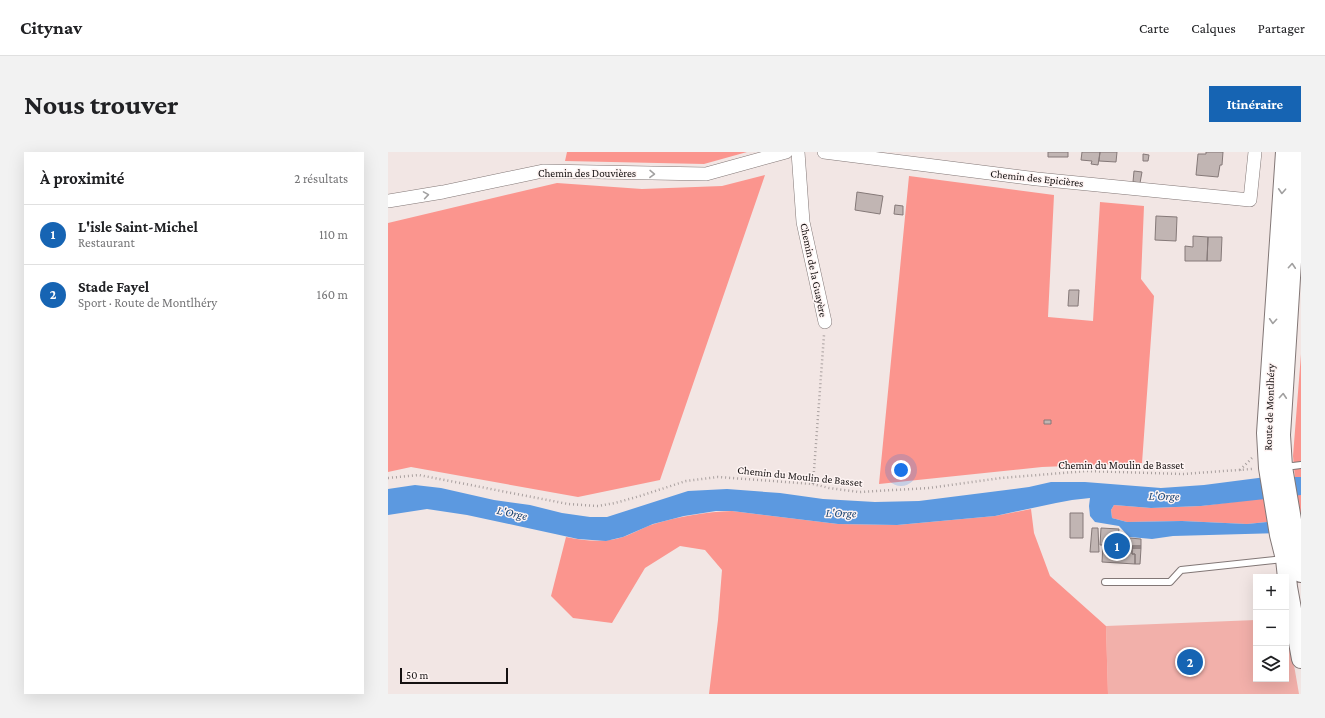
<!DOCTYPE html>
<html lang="fr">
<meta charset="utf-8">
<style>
body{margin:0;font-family:"Crimson Pro",serif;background:#f2f2f2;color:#202124}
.controls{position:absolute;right:12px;bottom:12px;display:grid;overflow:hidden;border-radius:0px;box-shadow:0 4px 16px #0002}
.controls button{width:36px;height:36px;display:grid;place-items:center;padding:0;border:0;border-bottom:1px solid #e0e0e0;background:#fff;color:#202124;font:20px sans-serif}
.scale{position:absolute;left:12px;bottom:10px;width:108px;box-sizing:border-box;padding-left:4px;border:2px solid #151111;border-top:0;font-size:11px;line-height:14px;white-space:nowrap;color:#151111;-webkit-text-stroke:3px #fef4f3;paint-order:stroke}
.you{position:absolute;left:513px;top:318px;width:14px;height:14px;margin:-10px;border:3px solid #fff;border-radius:50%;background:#1a73e8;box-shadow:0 0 0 6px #1a73e833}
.badge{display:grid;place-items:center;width:26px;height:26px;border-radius:50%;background:#1664b3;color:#fff;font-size:13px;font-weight:700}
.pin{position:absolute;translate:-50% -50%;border:2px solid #fff;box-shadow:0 1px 4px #0006}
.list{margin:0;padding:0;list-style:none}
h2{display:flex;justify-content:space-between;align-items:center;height:52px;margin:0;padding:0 16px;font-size:17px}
h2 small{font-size:13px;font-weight:400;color:#757577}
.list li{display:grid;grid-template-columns:26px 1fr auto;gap:12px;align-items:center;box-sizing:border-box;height:60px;padding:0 16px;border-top:1px solid #e0e0e0}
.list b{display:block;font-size:15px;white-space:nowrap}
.list p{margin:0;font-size:13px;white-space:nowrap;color:#757577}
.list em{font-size:13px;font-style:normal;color:#757577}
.icon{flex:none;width:22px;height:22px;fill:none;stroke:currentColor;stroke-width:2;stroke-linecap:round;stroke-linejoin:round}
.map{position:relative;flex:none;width:913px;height:542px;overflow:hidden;border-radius:0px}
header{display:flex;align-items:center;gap:24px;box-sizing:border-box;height:56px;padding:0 20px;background:#fff;border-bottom:1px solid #e0e0e0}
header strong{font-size:19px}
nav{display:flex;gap:22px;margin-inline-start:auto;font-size:14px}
.intro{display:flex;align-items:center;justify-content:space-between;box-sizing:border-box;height:96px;padding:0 24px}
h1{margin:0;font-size:28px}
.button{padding:10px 18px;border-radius:0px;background:#1664b3;color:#fff;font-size:14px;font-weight:700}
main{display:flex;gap:24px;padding:0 24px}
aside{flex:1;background:#fff;border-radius:0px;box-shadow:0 4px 16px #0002}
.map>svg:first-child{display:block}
.green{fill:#f2b0aa}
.forest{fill:#fb958e}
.water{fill:#5c99e0}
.building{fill:#c1b5b3;stroke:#857978}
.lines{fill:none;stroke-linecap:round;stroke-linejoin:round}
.service-casing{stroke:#827776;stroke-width:8}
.minor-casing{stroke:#827776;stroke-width:14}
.secondary-casing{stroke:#827776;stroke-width:20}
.path{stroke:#a9a09f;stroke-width:2.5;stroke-dasharray:1 3;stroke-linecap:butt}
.service{stroke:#fff;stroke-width:6}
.minor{stroke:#fff;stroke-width:13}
.secondary{stroke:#fff;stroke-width:18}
.oneway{stroke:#a1a0a0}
.labels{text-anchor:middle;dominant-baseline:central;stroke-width:3;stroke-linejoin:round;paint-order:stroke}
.street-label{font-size:11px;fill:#151111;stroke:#fef4f3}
.water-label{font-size:12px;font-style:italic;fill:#184270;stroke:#fef4f3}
</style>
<header>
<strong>Citynav</strong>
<nav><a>Carte</a><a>Calques</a><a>Partager</a></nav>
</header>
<div class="intro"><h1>Nous trouver</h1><a class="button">Itinéraire</a></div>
<main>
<aside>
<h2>À proximité<small>2 résultats</small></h2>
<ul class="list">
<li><span class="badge">1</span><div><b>L'isle Saint-Michel</b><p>Restaurant</p></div><em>110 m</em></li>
<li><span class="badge">2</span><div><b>Stade Fayel</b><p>Sport · Route de Montlhéry</p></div><em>160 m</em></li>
</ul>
</aside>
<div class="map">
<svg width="913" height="542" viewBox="0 0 913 542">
<rect width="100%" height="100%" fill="#f2e6e4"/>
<path class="green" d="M898,467L911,542H720L718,474L868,468V527H898Z"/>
<path class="forest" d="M179,0H359L316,12L177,9Z
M377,23L272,328L190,345L23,315L0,320V71L169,31L254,37L334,34Z
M521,24L666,43L660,165L705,169L712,50L756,54L753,127L766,144L754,311L654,315L491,332Z
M913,202V394L905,304Z
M884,345L888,369L859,372L794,369L739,370L724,366L723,358L726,353L763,356L813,354Z
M643,357L646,381L662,424L718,474L720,542H321L330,468L334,418L317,398L292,394L257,416L224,471L185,466L163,444L178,385C197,389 217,391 235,385C246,381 256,375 266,372C292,364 318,360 344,359L450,372L509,373L607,364Z"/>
<path class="water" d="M878,325H913V343L813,354L763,356L726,353L723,358L724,366L739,370L794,369L859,372L888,369L913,364V375L889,381L785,384L764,387L753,386L741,385L731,374L707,370L702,364L701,354L702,346L684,348L668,351L607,364L509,373L450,372L344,359H328L296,364L265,372L235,385L218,389L190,387L79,363L39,357L0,363V337L27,333L53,336L106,348L142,353L174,361L202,365H219L300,339L339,337L392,341L435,347L487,350L531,349L641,335L663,330H697L773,336L816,333Z"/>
<path class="building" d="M660,0H680V5H660Z
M694,0H712L710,13L703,12L704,9L693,8Z
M712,0H729L728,10L711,9Z
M818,0H835L834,13H832L830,25L808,23L810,2H818Z
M755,2L761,3L760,9H755Z
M746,19L754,20L752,31L745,30Z
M469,40L495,44L492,62L467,58Z
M507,53L515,54V63L506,62Z
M768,64L789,65L788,89L767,88Z
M805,84L820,85L819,109H797V94L805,95Z
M820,85H834L833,109H819Z
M681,138H691L690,154H680Z
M656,268H663V272H656Z
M682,361H695V386H682Z
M704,376H710L711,400H702Z
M713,376L731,377L730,385L753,387V394H744V402H747V412L714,410L715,393H712Z
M744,394H753V396H744Z
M744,396H753L752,412H747V402H744Z"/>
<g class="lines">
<g class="service-casing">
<path id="service" d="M896,313L905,314L913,313
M717,430H782L793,418L895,407"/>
</g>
<g class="minor-casing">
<path id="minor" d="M410,0L415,70L437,170
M436,0L649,27L862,48L867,0
M0,49L55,40L155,19L318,22L398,0"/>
</g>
<g class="secondary-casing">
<path id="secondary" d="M897,0L878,281L880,316L891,383L897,407L900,435L913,507
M911,0L893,283L895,315L913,421"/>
</g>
<path class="path" d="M852,318L864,306
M0,326L31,323L180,352L210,354L227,351L252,344L298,329L330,325L425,332L441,336L471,340L541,336L613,326L699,319L795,322L864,317
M425,332L436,183"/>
<use href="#service" class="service"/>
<use href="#minor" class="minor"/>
<use href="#secondary" class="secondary"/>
</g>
<defs><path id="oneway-chevron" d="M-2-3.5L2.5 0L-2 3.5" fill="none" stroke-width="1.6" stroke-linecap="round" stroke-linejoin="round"/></defs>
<g class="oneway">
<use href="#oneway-chevron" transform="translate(264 22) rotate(1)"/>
<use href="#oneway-chevron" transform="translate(894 39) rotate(93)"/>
<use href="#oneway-chevron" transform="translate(38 43) rotate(-9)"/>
<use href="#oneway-chevron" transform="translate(904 114) rotate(-86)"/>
<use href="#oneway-chevron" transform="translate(885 169) rotate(94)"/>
<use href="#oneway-chevron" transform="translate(895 244) rotate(-86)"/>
</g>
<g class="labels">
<g class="street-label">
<text x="199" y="21">Chemin des Douvières</text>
<text transform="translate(649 26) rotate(6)">Chemin des Epicières</text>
<text transform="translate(426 118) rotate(78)">Chemin de la Guayère</text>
<text transform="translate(881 255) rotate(-88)">Route de Montlhéry</text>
<text x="733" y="313">Chemin du Moulin de Basset</text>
<text transform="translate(412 324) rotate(6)">Chemin du Moulin de Basset</text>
</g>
<g class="water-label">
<text transform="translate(776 344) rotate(1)">L'Orge</text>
<text transform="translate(124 361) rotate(12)">L'Orge</text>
<text transform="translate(453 361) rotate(1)">L'Orge</text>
</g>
</g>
</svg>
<div class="controls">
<button>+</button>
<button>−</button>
<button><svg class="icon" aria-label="layers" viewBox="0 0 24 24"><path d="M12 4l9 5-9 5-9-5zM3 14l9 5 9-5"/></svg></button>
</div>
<div class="scale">50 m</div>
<div class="you"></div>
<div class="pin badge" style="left:729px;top:394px">1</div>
<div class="pin badge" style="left:802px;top:510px">2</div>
</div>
</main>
